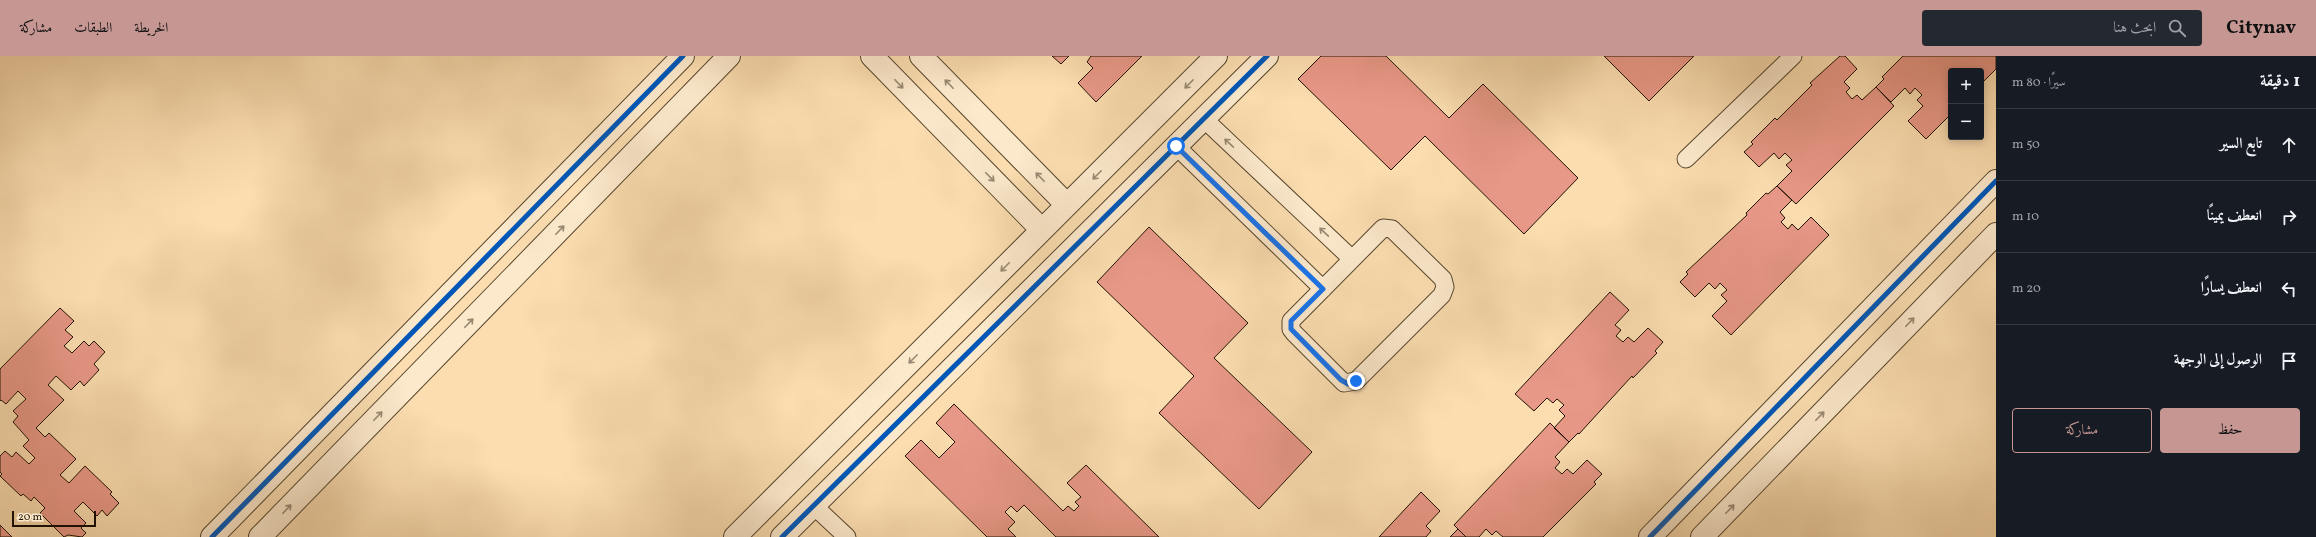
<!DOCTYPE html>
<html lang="ar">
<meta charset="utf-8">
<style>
body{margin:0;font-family:Vollkorn,Amiri,serif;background:#242831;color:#f1f3f6;direction:rtl}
.controls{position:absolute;right:12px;top:12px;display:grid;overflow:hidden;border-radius:4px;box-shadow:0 2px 10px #0003}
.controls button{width:36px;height:36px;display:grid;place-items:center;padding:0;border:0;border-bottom:1px solid #363941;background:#171b24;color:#f1f3f6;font:20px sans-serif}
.scale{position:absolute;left:12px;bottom:10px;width:84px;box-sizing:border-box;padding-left:4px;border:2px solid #201303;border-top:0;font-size:11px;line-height:14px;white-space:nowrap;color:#201303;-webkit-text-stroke:3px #fce9cc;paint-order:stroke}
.stop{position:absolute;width:12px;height:12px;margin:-9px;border:3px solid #1a73e8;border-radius:50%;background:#fff}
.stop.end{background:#1a73e8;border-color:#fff;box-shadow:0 1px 4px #0008}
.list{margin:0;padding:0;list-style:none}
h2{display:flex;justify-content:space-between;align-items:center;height:52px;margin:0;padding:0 16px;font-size:17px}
h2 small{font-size:13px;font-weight:400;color:#9ea1a6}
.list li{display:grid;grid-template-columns:26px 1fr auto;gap:12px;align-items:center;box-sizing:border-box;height:72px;padding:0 16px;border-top:1px solid #363941}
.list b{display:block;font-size:15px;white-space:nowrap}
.list em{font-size:13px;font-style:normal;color:#9ea1a6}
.actions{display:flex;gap:8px;padding:12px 16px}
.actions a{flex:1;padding:9px 0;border:1px solid #c59692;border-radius:4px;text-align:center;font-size:14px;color:#c59692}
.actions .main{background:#c59692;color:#111}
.icon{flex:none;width:22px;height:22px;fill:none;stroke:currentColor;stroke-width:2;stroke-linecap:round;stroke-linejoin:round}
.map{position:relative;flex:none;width:1996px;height:481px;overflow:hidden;direction:ltr}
header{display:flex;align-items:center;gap:24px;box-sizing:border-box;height:56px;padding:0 20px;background:#c59692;color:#111}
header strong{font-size:19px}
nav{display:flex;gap:22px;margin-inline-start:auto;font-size:14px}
.search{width:280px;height:36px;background:#242831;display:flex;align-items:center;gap:10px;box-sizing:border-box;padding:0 14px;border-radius:4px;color:#9ea1a6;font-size:15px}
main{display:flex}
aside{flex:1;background:#171b24}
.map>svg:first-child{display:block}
.building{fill:#e89887;stroke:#201303}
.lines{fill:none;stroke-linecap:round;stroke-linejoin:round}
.service-casing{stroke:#57462e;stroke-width:19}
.minor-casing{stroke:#57462e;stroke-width:24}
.service{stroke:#fce9cc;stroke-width:17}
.minor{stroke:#fce9cc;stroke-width:22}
.cycleway-casing{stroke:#fce9cc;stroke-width:8}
.cycleway{stroke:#0057b8;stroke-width:5}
.oneway{stroke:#998972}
.route{stroke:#1a73e8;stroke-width:5}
</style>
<header>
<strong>Citynav</strong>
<div class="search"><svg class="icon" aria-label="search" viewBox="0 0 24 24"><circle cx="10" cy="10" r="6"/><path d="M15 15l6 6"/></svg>ابحث هنا</div>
<nav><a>الخريطة</a><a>الطبقات</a><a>مشاركة</a></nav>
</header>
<main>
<aside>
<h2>1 دقيقة<small>سيرًا · 80 m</small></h2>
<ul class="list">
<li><svg class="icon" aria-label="ahead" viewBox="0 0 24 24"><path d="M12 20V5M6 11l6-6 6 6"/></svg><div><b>تابع السير</b></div><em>50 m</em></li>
<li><svg class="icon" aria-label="right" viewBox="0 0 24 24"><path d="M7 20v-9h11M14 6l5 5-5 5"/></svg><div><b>انعطف يمينًا</b></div><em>10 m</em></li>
<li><svg class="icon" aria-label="left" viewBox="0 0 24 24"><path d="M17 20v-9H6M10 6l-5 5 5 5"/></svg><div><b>انعطف يسارًا</b></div><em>20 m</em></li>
<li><svg class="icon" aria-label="arrive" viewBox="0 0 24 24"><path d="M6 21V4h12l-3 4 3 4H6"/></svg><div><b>الوصول إلى الوجهة</b></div></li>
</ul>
<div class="actions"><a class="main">حفظ</a><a>مشاركة</a></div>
</aside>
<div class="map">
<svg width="1996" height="481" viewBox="0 0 1996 481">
<rect width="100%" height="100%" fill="#fbddb0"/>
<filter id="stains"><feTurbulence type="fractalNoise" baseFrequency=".005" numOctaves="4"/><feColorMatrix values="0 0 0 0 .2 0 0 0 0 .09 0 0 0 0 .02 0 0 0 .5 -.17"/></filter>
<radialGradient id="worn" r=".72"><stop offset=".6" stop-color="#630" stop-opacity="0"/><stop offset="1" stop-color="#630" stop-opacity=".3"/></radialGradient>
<path class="building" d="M1052,0H1069L1061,8Z
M1091,0H1142L1096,46L1078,27L1093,12L1087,6Z
M1321,0H1386L1449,62L1483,28L1578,122L1524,178L1425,80L1391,114L1298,23Z
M1604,0H1694L1649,45Z
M1840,0H1845L1857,13L1844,26L1850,32L1846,36L1852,43L1857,39L1862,44L1876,31L1894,50L1796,148L1777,130L1792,115L1786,109L1792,104L1785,97L1779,103L1774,97L1759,111L1744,96L1753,88L1751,86L1775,62L1777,64L1812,29L1810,27Z
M1903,0H1996V13L1981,28V15H1951V58L1926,83L1908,65L1923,50L1917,44L1922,39L1915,32L1910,38L1905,32L1891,46L1876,31L1884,23L1882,21Z
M1777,130L1792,144L1780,156L1785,162L1781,166L1788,173L1792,168L1798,174L1811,161L1829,179L1731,279L1712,260L1727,245L1721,239L1727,234L1720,227L1715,233L1709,227L1695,241L1680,226L1688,218L1686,216L1747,159L1746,157L1766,137L1768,138Z
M1149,171L1248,267L1214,302L1312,396L1259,453L1159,357L1194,320L1097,226Z
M1610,236L1629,254L1615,269L1621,274L1616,280L1623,286L1628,281L1634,286L1648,272L1663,286L1655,295L1657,297L1633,322L1632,320L1579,378L1578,377L1569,386L1554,372L1565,360L1559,354L1564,349L1557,343L1553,347L1547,342L1534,355L1515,338Z
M60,252L74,265L65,274L73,281L64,290L72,297L84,285L89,290L94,285L105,296L94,308L99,314L84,330L80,325L71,334L56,320L48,329L64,344L36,372L45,381L49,377L76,403L60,419L69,427L85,410L112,436L110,438L119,447L107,460L102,454L97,460L83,446L74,455L86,467L81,472L86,477L82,481L68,479L64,481L40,457L45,452L34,441L31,445L23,438L21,440L0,420L2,418L0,416V400L5,395L12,401L16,396L29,408L35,402L23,390L29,384L13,366L18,360L13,355L26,343L18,335L6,348L1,344L0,345V313Z
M954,348L1063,455L1068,450L1074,455L1079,450L1075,446L1081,441L1067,427L1086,409L1159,481H1056L1024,449L1017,456L1011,450L1005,456L1015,466L1008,473L1016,481H987L905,400L921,384L939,402L955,386L936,367Z
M1550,367L1569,386L1555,401L1560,406L1555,412L1562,418L1567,413L1573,418L1587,404L1602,418L1594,426L1596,428L1543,481H1503L1496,475L1492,479L1486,473L1479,481H1466L1454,469Z
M1421,436L1440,455L1426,470L1431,475L1426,481H1379Z
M0,469L12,481H0Z
M1458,473L1466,481H1450Z"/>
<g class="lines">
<g class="service-casing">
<path id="service" d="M1204,63L1352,203
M1176,90L1323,233
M1686,103L1793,0
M1383,172L1392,173L1395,176L1443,223L1445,231L1442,239L1356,325L1344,327L1294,277L1291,273V265Z
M814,450L847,481"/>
</g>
<g class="minor-casing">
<path id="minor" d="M872,0L1042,174
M921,0L1067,149
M212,481L683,0
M260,481L729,0
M735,481L1216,0
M782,481L1267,0
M1650,481L1996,125
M1702,481L1996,178"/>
</g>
<use href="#service" class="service"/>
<use href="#minor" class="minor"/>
<g class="cycleway-casing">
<path id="cycleway" d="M212,481L683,0
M782,481L1267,0
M1650,481L1996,125"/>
</g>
<use href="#cycleway" class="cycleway"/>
</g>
<defs><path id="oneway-shaft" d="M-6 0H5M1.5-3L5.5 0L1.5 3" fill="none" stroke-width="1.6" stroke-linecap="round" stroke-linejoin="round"/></defs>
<g class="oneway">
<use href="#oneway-shaft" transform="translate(899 28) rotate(46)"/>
<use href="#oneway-shaft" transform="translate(949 28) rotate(-134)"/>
<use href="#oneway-shaft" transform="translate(1189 28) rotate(135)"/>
<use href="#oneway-shaft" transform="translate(1229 87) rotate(-137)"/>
<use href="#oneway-shaft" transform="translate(1097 119) rotate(135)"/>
<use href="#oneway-shaft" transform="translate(990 121) rotate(46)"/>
<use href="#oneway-shaft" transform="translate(1040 121) rotate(-134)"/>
<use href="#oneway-shaft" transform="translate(560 174) rotate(-46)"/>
<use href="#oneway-shaft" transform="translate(1324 176) rotate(-137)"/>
<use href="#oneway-shaft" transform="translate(1005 211) rotate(135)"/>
<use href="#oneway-shaft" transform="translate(1910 266) rotate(-46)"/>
<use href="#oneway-shaft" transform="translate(469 267) rotate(-46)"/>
<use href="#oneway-shaft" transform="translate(913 303) rotate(135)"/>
<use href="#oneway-shaft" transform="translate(378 360) rotate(-46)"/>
<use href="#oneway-shaft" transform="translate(1820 360) rotate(-46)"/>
<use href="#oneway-shaft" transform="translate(287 453) rotate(-46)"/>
<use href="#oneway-shaft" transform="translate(1730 453) rotate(-46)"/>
</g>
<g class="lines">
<path class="route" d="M1176,90L1323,233L1291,265V273L1341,324L1348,328L1356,325"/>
</g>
<rect width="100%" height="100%" filter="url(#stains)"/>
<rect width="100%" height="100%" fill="url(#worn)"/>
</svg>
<div class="controls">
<button>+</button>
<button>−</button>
</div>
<div class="scale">20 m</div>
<div class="stop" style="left:1176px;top:90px"></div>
<div class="stop end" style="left:1356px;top:325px"></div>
</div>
</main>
